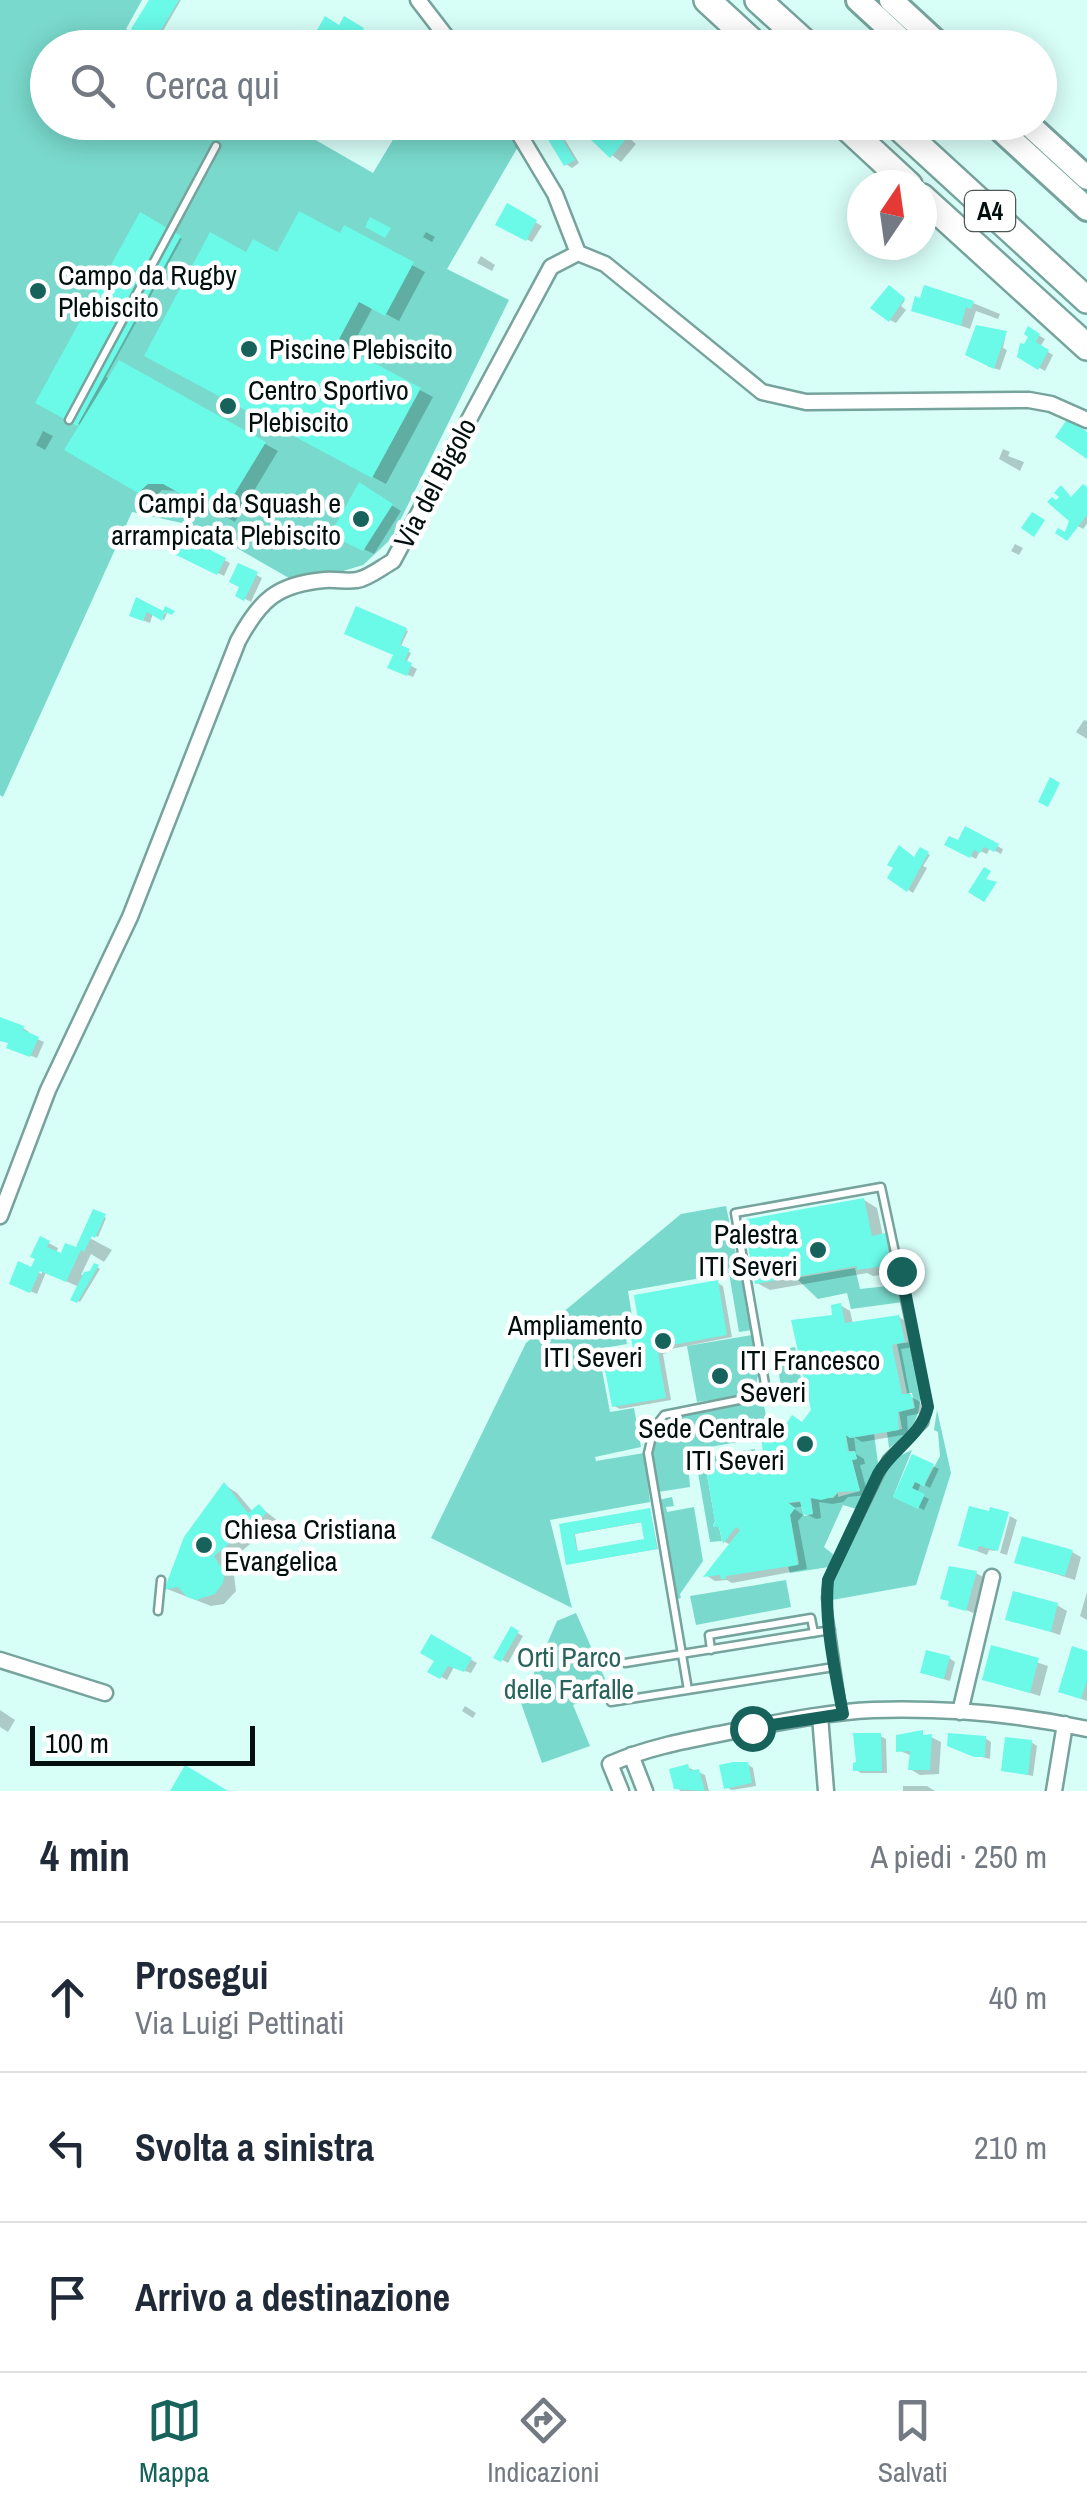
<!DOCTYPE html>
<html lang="it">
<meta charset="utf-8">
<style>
body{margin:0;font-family:"Archivo Narrow",sans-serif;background:#f2f2f3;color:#1f2937}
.compass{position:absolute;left:847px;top:170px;width:90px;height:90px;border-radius:50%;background:#fff;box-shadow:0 5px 25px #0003;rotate:13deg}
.scale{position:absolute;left:30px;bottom:25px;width:225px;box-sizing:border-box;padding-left:10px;border:5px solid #01100e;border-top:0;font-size:28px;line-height:35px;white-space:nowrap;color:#01100e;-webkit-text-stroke:8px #fff;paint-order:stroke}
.stop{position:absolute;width:30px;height:30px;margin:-22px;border:8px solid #17635b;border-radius:50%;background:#fff}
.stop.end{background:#17635b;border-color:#fff;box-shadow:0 2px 10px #0008}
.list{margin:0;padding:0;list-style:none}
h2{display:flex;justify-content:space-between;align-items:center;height:130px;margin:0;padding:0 40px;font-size:42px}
h2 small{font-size:32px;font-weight:400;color:#747a83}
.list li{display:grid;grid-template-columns:65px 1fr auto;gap:30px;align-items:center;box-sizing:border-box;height:150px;padding:0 40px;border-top:2px solid #e0e1e3}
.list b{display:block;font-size:38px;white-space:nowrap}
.list p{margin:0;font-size:32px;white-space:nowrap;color:#747a83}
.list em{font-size:32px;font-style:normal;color:#747a83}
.icon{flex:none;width:55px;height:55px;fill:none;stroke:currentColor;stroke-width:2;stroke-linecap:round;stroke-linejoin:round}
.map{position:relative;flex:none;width:1087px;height:1791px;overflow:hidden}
.search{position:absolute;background:#fff;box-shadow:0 5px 25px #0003;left:30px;right:30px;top:30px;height:110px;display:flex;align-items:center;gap:25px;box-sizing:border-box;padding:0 35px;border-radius:55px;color:#747a83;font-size:38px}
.sheet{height:580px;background:#fff}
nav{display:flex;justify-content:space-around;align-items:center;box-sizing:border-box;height:140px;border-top:2px solid #e0e1e3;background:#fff;font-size:28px;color:#747a83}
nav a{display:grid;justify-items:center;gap:5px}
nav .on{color:#17635b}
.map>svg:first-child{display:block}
.green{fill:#79d9cc}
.shadow{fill:#0003;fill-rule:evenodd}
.building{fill:#6bf9e8;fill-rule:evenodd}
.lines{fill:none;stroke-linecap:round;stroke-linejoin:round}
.service-casing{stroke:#76a39c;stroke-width:11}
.minor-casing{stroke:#76a39c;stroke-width:19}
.trunk-casing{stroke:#76a39c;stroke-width:28}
.motorway-casing{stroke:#76a39c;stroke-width:30}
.service{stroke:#fff;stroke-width:6}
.minor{stroke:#fff;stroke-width:14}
.trunk{stroke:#fff;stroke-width:22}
.motorway{stroke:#fff;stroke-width:25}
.route{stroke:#17635b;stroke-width:12}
.poi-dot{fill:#17635b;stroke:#fff;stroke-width:4}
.labels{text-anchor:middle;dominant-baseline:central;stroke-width:9;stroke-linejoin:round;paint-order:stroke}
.shield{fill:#fff;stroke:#4d5856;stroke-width:2.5}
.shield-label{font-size:25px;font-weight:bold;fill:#01100e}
.poi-label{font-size:28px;fill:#01100e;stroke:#fff;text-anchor:start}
.street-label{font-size:28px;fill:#01100e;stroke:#fff}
.park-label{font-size:28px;fill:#28635c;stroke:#fff}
</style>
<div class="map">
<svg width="1087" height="1791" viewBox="0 0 1087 1791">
<rect width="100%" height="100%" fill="#d8fef8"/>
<path class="green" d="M0,0H142L126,29L158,47L48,48V122L286,123L373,173L403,123H503L519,145L447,269L509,300L391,539L363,565L323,577L289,578L200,527L132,512L3,797L0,795Z
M726,1206L752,1330L739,1332L729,1273L628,1291L633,1322L624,1325L627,1344L598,1349L610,1412L634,1408L641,1447L595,1457L596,1461L644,1453L650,1502L550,1520L572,1608L431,1538L526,1343L681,1214Z
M855,1268L860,1289L898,1285L903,1302L851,1309L847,1293L818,1299L796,1278Z
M752,1335L759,1372L755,1388L742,1396L697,1402L687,1346Z
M911,1342C919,1387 934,1418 889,1448L887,1432L902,1429L899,1412L915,1408L912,1393H907L897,1344Z
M795,1347L804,1394L783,1398L775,1351Z
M763,1401L767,1421L746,1425L747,1432L737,1433L738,1442L687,1451L690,1487L658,1492L651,1453L657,1418L662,1423L680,1414Z
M937,1410L951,1473L916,1585L832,1600L831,1582L886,1469L899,1456L912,1450L893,1497L917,1508L912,1488L915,1482L924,1486L940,1456L938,1432L934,1430Z
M874,1434L878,1463L857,1509L843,1505L824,1547L834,1555L829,1567L790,1573L788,1567L799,1564L790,1515L795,1508L789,1503L800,1502L804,1516L813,1514L811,1498H833L838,1493V1497L860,1491L852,1460L857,1459L855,1451H849L846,1435L850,1438Z
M755,1449L756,1459L706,1469L715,1521L713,1526L719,1527L722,1541L710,1542L698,1473L700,1458Z
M672,1497L674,1506L666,1507L667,1512L694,1507L703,1561L680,1594L681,1598L677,1599L659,1500Z
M786,1580L791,1607L696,1625L690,1596Z
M576,1613L610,1690L573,1705L590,1746L542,1763L521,1703L557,1621Z"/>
<path class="shadow" d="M151,0H181L157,41L135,28Z
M345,20L376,37L371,48H301L310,47L340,28Z
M576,122H612L636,144L621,162L591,139Z
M558,135L564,138L579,163L572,168L566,164Z
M508,207L542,226L532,242L498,224Z
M141,216L182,239L106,377L110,379L119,364L278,451L235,522L178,491L162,490L153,499L67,449L82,426L39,402Z
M345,229L425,272L399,321L373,307L349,352L433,397L386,484L147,355L278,255L341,237Z
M426,232L435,237L432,242L423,237Z
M481,256L495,265L492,271L477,263Z
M890,288L905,300L901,306L906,310L896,323L890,320Z
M973,303L1000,314L998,319L976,311L970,329L914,309Z
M1030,330L1045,339L1040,347L1053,355L1045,371L1019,356L1026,348Z
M1006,333L1003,348L1007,350L1000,370L987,366Z
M43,431L53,436L45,450L36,445Z
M1003,449L1010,452L1008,456L1024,462L1020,471L999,459Z
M360,486L401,511L374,554L343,539Z
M1087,489V524L1083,529L1071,522L1057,503L1072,500Z
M184,539L230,563L224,576L177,553Z
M1015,544L1023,548L1019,555L1011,551Z
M239,566L262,578L251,602L238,595L242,586Z
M153,606L165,614L167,610L175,614L168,611L164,620L153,613L150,623L137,618Z
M357,609L408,631L400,648L411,653L406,663L417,669L413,677L396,670V654Z
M1084,720L1087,721V739L1076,732Z
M966,830L1003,849L1001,854L990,848L987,854L980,851L976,859L948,844H959Z
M921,850L930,855L923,866L927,868L913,893L901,885Z
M0,1020L23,1028L29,1032L28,1035L44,1042L37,1058L15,1050L11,1042L0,1039Z
M864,1200L877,1208L883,1236L898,1244L902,1272L873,1276L867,1273L770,1290L757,1283Z
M94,1212L106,1218L98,1237L88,1232L86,1236L112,1250L104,1262L91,1254L81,1275L91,1273L95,1266L100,1269L80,1302L74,1299L79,1287L46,1272L37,1294L18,1286L20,1265L42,1274L41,1239L58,1248L56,1253L62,1256L77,1251Z
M717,1283L723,1286L732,1337L666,1350L667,1353L663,1354L671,1400L620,1409L614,1406L641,1328Z
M840,1305L850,1311L853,1324L899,1317L908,1323L913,1347L901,1349L910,1396L920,1402L923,1413L907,1416L908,1434L862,1442L854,1437L856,1454L864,1459L865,1464L860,1465L868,1495L848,1497L843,1502L832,1504L819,1502L821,1518L816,1519L806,1514L804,1506L793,1508L803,1515L798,1521L807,1569L732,1583L727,1580L715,1581L707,1576L731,1545L725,1542L709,1471L767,1461L781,1437L803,1424L814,1410Z
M933,1466L939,1469L930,1488L921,1483L917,1493L929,1499L924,1510L896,1496Z
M225,1485L237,1493L253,1512L260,1507L278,1521L226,1564L234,1575L236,1591L224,1604L211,1606L167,1589Z
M650,1510L658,1549L568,1564L562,1526ZM643,1522L647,1541L578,1553L575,1534Z
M1006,1514L995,1551L989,1550L987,1555L961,1545Z
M1010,1516L1017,1520L1007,1555L1000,1553Z
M1072,1552L1081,1557L1075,1580L1017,1562Z
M976,1573L985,1578L976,1614L951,1604Z
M1087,1592V1620L1080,1616Z
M1057,1605L1067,1611L1060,1635L1008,1618Z
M512,1630L523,1636L508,1663L497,1657Z
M432,1637L477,1663L471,1673L454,1667L447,1680L431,1671L437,1660Z
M993,1648L1048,1666L1040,1696L985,1679Z
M1087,1653V1701L1061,1691Z
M949,1658L955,1662L950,1681L929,1675Z
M465,1706L476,1713L473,1718L462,1711Z
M0,1710L15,1720L8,1732L0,1727Z
M880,1736L886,1739L887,1773H861L856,1770Z
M931,1737L941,1742L939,1774L920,1775L910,1769L912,1756L898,1750Z
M985,1738L991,1742L990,1759L965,1753Z
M1031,1742L1037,1746L1033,1776L1003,1770Z
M747,1764L753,1768L756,1786L732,1790L726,1787Z
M687,1767L705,1775L709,1791H681L676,1787Z
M903,1786H927L935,1791H903Z"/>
<path class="building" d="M149,0H179L154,42L131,29Z
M325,16L339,25L344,16L364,28L356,48H298L302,39L309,44Z
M572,122H611L628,137L610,158Z
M558,132L575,160L564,166L547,138Z
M507,203L537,220L526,241L495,225Z
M299,211L340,233L344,225L414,262L385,316L359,302L337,343L421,388L372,478L144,356L210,232L246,252L253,239L277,252Z
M140,212L181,236L77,426L35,403Z
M370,217L391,228L385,238L365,227Z
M889,285L905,298L889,322L870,308Z
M924,285L974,301L971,309L966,307L961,326L911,311L915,296L920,298Z
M976,325L1007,331L994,369L965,355Z
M1028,326L1040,334L1036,342L1049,350L1038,370L1017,357L1020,343L1024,344L1028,337L1024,334Z
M119,360L266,442L221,516L163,484H148L138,493L64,450Z
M1068,418L1087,432V459L1055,437Z
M359,482L393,504L363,551L330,535Z
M1083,484L1087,487V515L1067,541L1055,533L1058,528L1065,532L1069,521L1047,502L1052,497L1056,500L1059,497L1054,493L1061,485L1071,497Z
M1032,512L1045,520L1034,537L1021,528Z
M183,536L226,558L217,575L174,554Z
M238,563L258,572L244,601L235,596L239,587L229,582Z
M136,597L163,611L165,606L175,611L172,615L165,612L162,621L147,612L143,621L129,616Z
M356,606L407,628L400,645L410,649L405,660L412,663L407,676L387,668L393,655L344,634Z
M1050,777L1060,783L1048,807L1038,802Z
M965,826L999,844L994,852L984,847L980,853L974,850L970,858L944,845L949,836L958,840Z
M899,845L914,857L920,847L929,852L907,892L887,878L893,868L887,865Z
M984,867L991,871L986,879L997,882L984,902L968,892Z
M0,1017L24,1026L23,1030L39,1037L30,1057L6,1048L8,1043L0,1041Z
M864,1198L872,1236L886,1233L890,1265L857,1270V1266L755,1284L743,1220Z
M93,1209L106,1214L95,1238L92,1236L84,1252L81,1250L66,1282L40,1271L30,1293L9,1284L18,1261L31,1267L35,1259L30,1257L40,1236L50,1241L47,1247L61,1253L65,1243L76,1247Z
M94,1263L99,1265L77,1303L70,1300L84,1272L90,1271Z
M718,1280L727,1335L661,1347L662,1351L658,1352L666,1398L612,1407L602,1354L633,1348L629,1328L639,1326L634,1295Z
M841,1303L845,1323L899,1315L905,1342L892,1345L902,1394H911L914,1408L898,1412L899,1430L850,1438L846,1435L848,1452L855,1451L857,1459L852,1460L860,1491L838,1492L833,1497L821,1500L810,1498L813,1514L804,1515L800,1501L788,1503L795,1508L790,1515L798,1565L726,1576V1579H721L720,1575L703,1577L740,1530L736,1527L723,1544L719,1527H713L715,1521L706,1469L764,1459L761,1438L779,1435L792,1415L802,1422L811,1410L791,1320L832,1315L831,1305Z
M912,1454L934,1464L924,1486L915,1482L912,1488L925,1494L918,1509L893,1497Z
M224,1482L248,1513L259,1504L267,1513L214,1556L225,1574L223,1583L215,1594L196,1600L187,1597L178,1587L164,1590L184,1537Z
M969,1506L989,1511L990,1507L1009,1512L998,1551L979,1546L977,1551L958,1546Z
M650,1508L657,1549L566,1565L559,1524ZM641,1522L644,1539L577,1551L574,1534Z
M1022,1536L1073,1550L1065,1576L1014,1563Z
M949,1566L977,1571L966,1611L948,1606L949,1601L940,1599Z
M1013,1591L1058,1603L1051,1632L1005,1620Z
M511,1626L519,1631L501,1662L493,1658Z
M431,1634L472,1658L464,1672L448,1666L440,1679L427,1672L434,1661L420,1653Z
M991,1645L1039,1658L1030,1693L982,1680Z
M1072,1646L1087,1651V1681L1081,1699L1058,1692Z
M926,1650L950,1656L944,1679L920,1673Z
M923,1730V1735L932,1734L930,1770H908L910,1751L896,1752V1735Z
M853,1733H881L882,1771H853V1763L856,1762Z
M948,1733L986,1736L985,1757H974L947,1746Z
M1005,1737L1032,1740L1028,1775L1001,1771Z
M733,1762H748L752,1783L724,1789L719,1765Z
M688,1764L690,1771L699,1769L705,1791L674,1789L669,1769Z
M185,1765L228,1791H170Z"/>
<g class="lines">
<g class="service-casing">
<path id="service" d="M69,420L216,146
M158,1611L161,1580
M711,1650L709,1635L811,1618L814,1633
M625,1663L831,1630
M688,1690L648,1453L654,1428L664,1415L754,1397L765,1384L735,1213L881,1187L928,1407L924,1423L887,1459L828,1580L826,1598L842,1709
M611,1702L834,1667"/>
</g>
<g class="minor-casing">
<path id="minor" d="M418,0L455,48
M512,122L555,194L578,253
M0,1216L48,1090L130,917L238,641C260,600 277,584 325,580C336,579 347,582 357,580C369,578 382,567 393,561L551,267L578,253L605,264L762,392L806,402L1029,400L1051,404L1087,420
M0,1660L105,1693
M960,1712L992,1577
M820,1716L826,1791
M631,1755L645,1791
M621,1791L610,1764C648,1747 689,1740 729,1732C776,1723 825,1712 873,1710C943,1708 1019,1714 1087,1729
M1054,1791L1065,1724"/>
</g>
<g class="trunk-casing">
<path id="trunk" d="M858,0L910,48
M891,0L943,48
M992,122L1087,209
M1026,122L1087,178"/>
</g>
<g class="motorway-casing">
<path id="motorway" d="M707,0L759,48
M758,0L811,48
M841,122L909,185
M893,122L1087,300
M922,197L1087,347"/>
</g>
<use href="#service" class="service"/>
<use href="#minor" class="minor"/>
<use href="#trunk" class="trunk"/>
<use href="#motorway" class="motorway"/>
</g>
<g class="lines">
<path class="route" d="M752,1728L843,1714C835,1671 824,1623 828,1580L878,1474C893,1448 921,1436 928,1407L901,1271"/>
</g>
<g class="poi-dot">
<circle cx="38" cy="291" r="10"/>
<circle cx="249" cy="349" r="10"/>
<circle cx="228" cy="406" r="10"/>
<circle cx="361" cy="519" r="10"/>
<circle cx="818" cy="1250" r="10"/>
<circle cx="663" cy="1341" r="10"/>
<circle cx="720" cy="1376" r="10"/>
<circle cx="805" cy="1444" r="10"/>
<circle cx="204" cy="1545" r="10"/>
</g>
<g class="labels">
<rect class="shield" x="965" y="191" width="50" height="40" rx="8"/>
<g class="shield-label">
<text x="990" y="211">A4</text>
</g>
<g class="poi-label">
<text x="58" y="275">Campo da Rugby<tspan x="58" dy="32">Plebiscito</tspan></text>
<text x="269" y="349">Piscine Plebiscito</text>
<text x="248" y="390">Centro Sportivo<tspan x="248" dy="32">Plebiscito</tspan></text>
<text x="341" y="503" text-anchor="end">Campi da Squash e<tspan x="341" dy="32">arrampicata Plebiscito</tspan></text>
<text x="798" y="1234" text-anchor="end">Palestra<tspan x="798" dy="32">ITI Severi</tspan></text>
<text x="643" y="1325" text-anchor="end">Ampliamento<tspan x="643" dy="32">ITI Severi</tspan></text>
<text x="740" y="1360">ITI Francesco<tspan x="740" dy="32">Severi</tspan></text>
<text x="785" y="1428" text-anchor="end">Sede Centrale<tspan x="785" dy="32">ITI Severi</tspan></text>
<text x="224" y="1529">Chiesa Cristiana<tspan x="224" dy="32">Evangelica</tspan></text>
</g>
<g class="street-label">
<text transform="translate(435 483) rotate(-62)">Via del Bigolo</text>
</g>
<g class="park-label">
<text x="569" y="1657">Orti Parco<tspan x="569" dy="32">delle Farfalle</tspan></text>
</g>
</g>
</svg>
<svg class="compass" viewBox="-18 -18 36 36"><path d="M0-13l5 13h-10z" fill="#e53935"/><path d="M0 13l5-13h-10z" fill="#747a83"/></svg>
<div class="scale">100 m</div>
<div class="stop" style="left:752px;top:1728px"></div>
<div class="stop end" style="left:901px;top:1271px"></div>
<div class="search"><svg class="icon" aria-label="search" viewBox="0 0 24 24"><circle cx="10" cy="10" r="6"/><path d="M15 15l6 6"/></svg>Cerca qui</div>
</div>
<section class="sheet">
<h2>4 min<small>A piedi · 250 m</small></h2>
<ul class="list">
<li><svg class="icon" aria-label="ahead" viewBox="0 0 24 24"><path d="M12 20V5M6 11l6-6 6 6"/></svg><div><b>Prosegui</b><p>Via Luigi Pettinati</p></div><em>40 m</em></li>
<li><svg class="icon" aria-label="left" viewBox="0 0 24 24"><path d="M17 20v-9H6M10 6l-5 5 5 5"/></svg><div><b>Svolta a sinistra</b></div><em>210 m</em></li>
<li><svg class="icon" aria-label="arrive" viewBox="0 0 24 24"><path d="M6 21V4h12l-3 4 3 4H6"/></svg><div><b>Arrivo a destinazione</b></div></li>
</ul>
</section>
<nav>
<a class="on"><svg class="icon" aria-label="map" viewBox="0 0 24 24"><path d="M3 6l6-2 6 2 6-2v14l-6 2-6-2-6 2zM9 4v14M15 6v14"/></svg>Mappa</a>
<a><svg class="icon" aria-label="directions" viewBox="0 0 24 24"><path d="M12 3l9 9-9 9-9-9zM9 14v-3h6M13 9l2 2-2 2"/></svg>Indicazioni</a>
<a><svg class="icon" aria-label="saved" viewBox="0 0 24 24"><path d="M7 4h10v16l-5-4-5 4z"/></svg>Salvati</a>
</nav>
